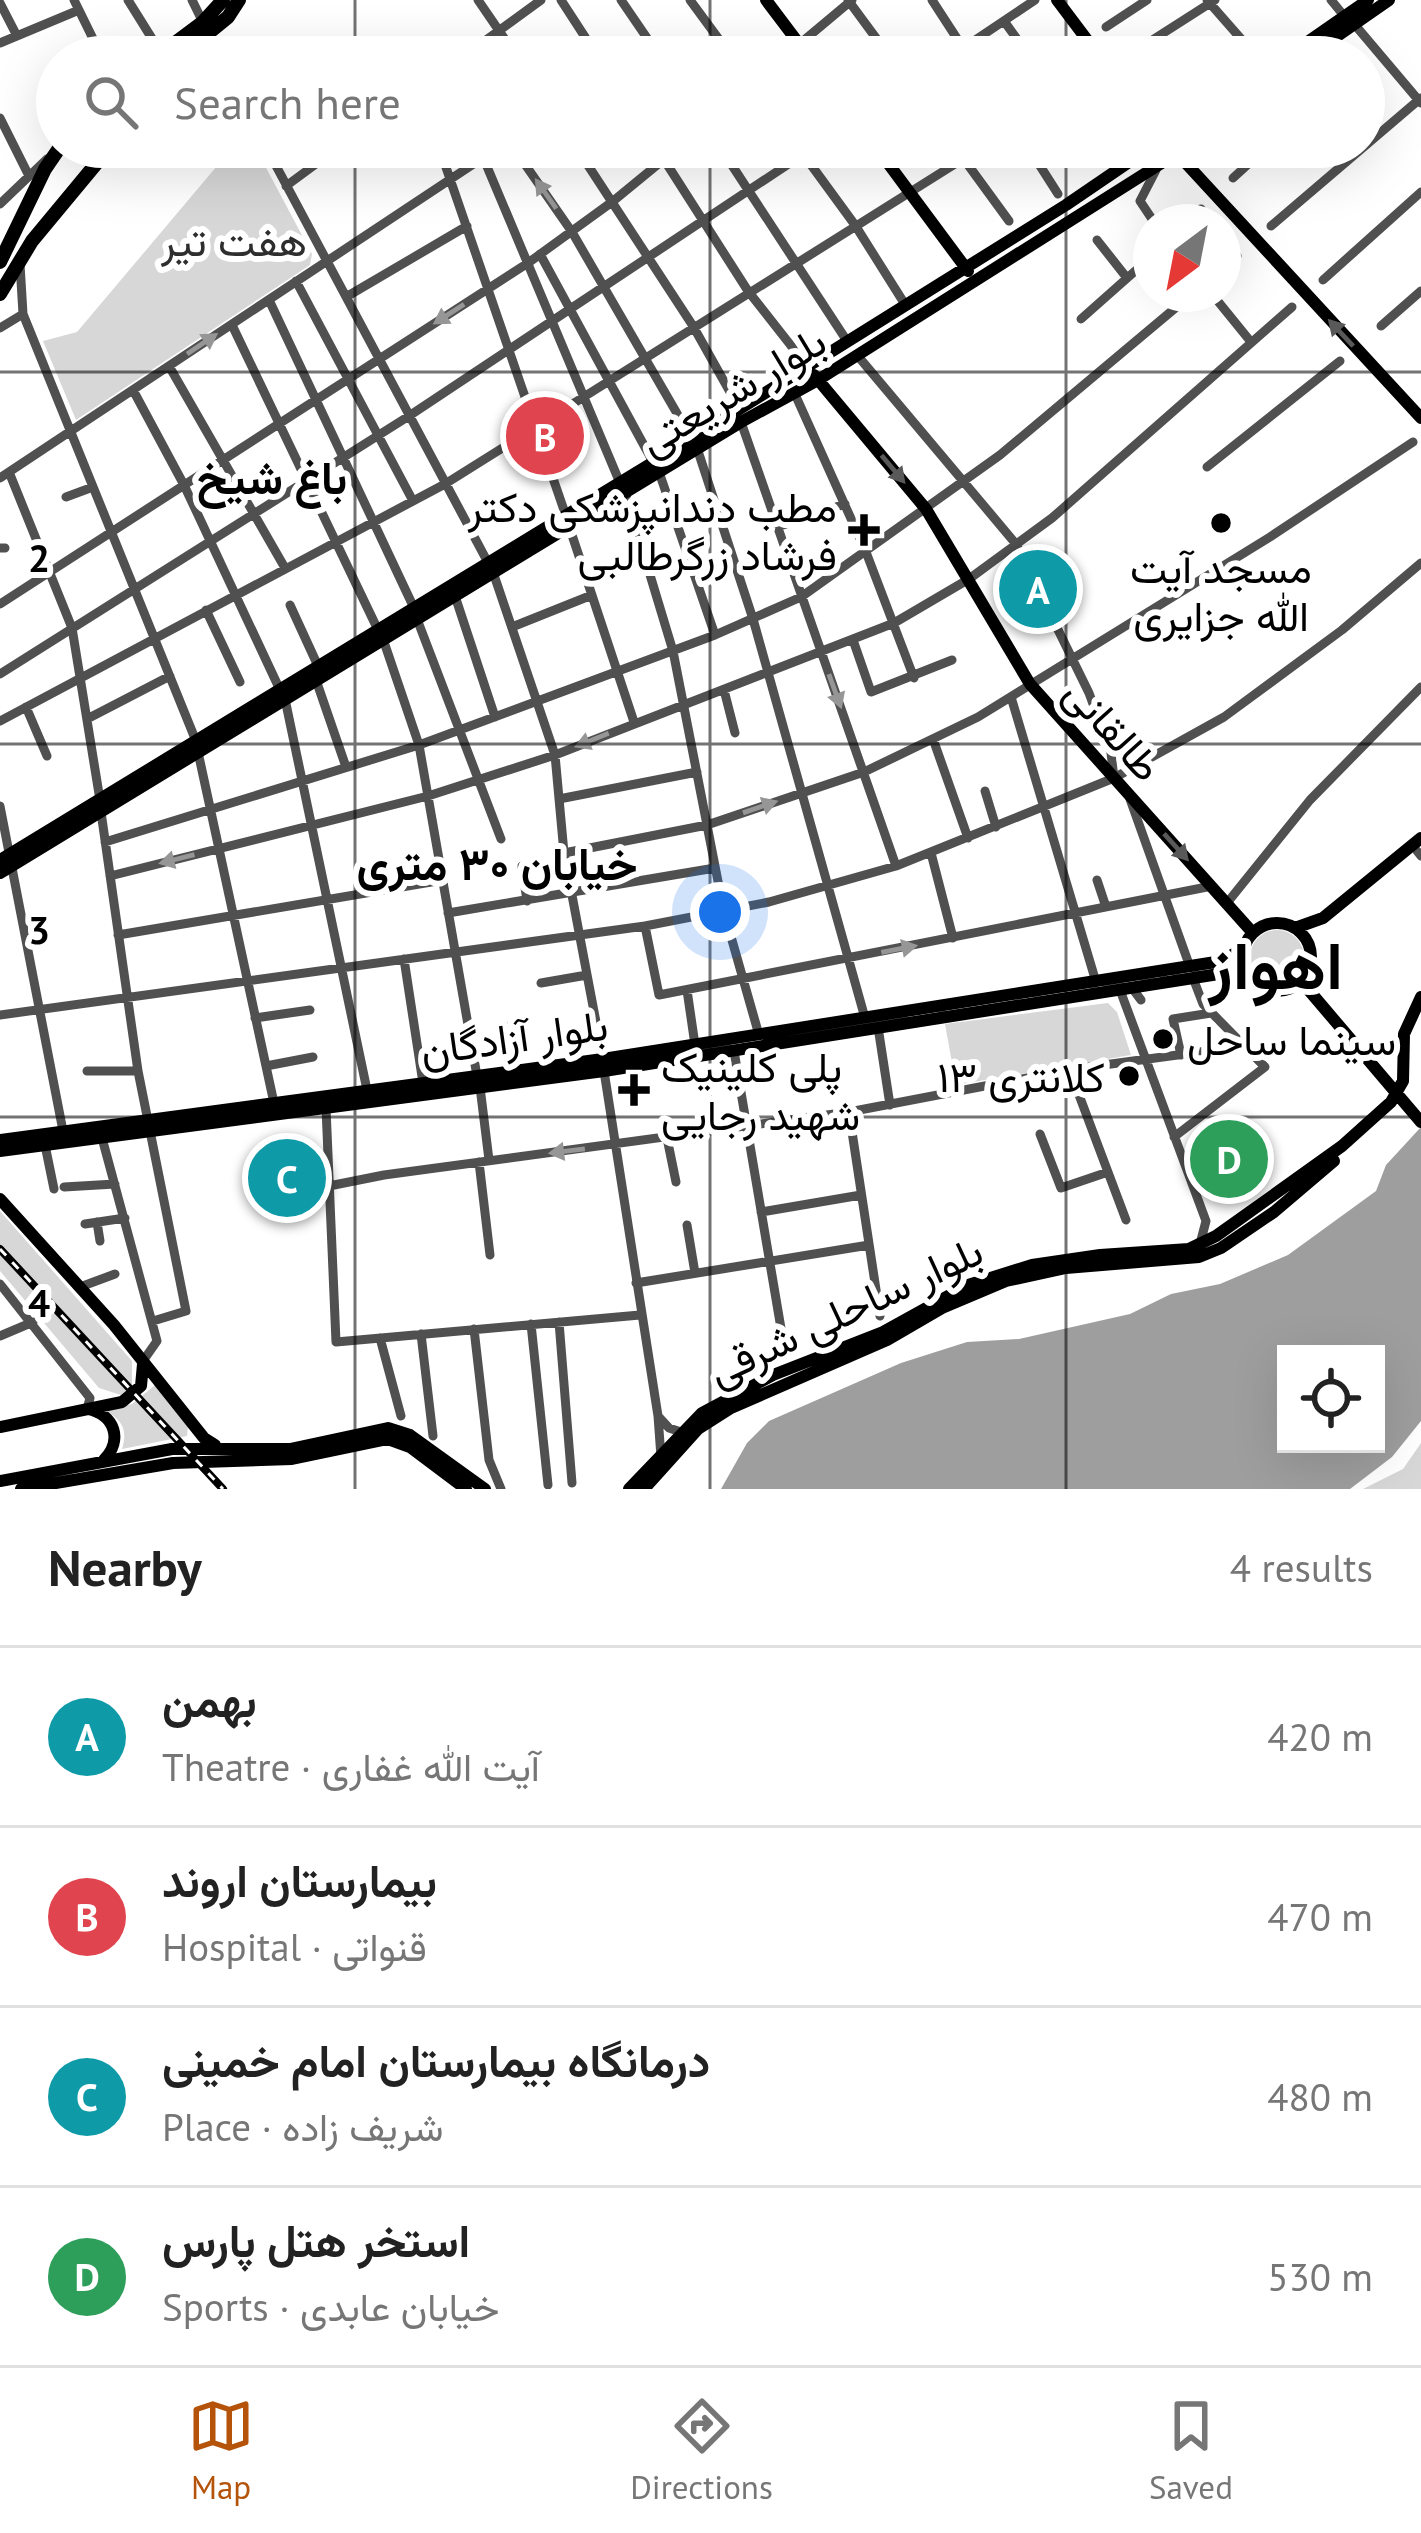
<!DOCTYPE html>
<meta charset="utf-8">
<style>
body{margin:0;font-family:"PT Sans",Vazirmatn,sans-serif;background:#f6f6f6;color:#222}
.controls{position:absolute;right:36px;bottom:36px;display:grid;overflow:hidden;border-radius:0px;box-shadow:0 12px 48px #0002}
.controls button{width:108px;height:108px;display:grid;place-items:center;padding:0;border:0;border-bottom:3px solid #e0e0e0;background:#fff;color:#222;font:60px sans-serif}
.compass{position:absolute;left:1133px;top:204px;width:108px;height:108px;border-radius:50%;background:#fff;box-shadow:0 12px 48px #0002;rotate:212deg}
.you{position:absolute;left:720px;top:912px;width:42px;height:42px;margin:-30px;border:9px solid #fff;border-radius:50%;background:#1a73e8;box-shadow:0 0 0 18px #1a73e833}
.badge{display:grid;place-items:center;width:78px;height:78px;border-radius:50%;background:#b45309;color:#fff;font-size:39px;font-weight:700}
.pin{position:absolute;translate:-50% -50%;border:6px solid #fff;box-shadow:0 3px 12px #0006}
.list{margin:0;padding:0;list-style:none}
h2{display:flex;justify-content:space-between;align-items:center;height:156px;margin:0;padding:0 48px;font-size:51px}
h2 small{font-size:39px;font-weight:400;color:#767676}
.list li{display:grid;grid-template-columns:78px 1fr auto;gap:36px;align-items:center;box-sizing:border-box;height:180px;padding:0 48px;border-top:3px solid #e0e0e0}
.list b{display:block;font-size:45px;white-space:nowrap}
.list p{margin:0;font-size:39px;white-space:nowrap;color:#767676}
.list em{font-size:39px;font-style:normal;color:#767676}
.icon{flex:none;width:66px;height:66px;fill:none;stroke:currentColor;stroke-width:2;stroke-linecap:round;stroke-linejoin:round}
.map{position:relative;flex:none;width:1421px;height:1489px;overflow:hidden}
.search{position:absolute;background:#fff;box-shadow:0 12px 48px #0002;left:36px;right:36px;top:36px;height:132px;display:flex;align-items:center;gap:30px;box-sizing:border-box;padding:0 42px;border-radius:66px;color:#767676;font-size:45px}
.sheet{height:876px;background:#fff}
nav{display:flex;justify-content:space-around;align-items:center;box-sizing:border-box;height:168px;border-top:3px solid #e0e0e0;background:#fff;font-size:33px;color:#767676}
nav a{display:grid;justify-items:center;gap:6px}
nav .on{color:#b45309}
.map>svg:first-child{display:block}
.green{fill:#d7d7d7}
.water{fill:#9e9e9e;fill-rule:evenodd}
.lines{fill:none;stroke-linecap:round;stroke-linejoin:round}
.minor{stroke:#505050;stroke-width:9}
.major{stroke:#000;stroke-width:12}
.highway{stroke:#000;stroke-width:14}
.rail-casing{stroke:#000;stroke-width:8}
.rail{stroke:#fff;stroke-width:3;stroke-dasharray:9;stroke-linecap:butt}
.oneway{fill:#969696}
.oneway2{fill:#595959}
.grid{fill:none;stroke:#000;stroke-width:3;stroke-opacity:0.55}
.poi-dot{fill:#000;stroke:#fff;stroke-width:4.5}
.labels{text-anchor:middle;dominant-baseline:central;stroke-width:12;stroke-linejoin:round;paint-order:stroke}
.park-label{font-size:42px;fill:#2e2e2e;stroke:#fff}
.street-label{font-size:42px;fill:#000;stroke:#fff}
.poi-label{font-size:42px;fill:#000;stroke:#fff;text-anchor:end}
.neighbourhood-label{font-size:45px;font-weight:bold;fill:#000;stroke:#fff}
.town-label{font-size:66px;font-weight:bold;fill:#000;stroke:#fff}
.grid-label{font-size:39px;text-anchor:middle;font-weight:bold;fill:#000;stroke:#fff;stroke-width:12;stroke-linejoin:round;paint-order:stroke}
</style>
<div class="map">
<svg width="1421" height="1489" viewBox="0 0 1421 1489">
<rect width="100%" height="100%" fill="#fff"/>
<path class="green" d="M233,147H255L312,254L310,265L76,420L43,341L77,332Z
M1250 957a27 27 0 1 1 54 0a27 27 0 1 1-54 0Z
M1108,1003L1117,1012L1131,1055L956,1085L945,1024Z
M0,1211L132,1361V1385L121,1395L99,1388L0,1271Z
M155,1385L188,1426L187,1436L122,1449C128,1428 122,1421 105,1410L132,1404Z
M1421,1443V1489H1363L1403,1469Z"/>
<path class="water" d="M1421,1127V1421L1392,1457L1350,1489H721L747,1443L769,1421L901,1363L967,1342L1019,1339L1130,1314L1171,1294L1220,1284L1288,1255L1376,1191L1386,1165ZM1286,1354H1376V1444H1286Z"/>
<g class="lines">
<path class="minor" d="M74,0L102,57
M128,0L161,53
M192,0L220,57
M478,0L517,57
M561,0L598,57
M621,0L660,57
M690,0L732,57
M848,0L890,57
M932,0L969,57
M1207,0L1257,57
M1331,0L1345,17
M0,3L17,36
M1004,21L1030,57
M1355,25L1421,103
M1106,27L1147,0
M0,43L79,10
M1129,55L1215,0
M189,57L203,54L213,57
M463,57L541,0
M784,57L852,0
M950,57L1035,0
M0,118L29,176
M266,147L493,572L555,755L564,853L603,1059
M439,147L566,516
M513,147L572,232L697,448L753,619L865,1018
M576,147L693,326L739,408
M656,147L748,291L807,366
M720,147L847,341
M798,147L855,225L906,306
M955,147L1009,221
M1028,147L1058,194
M1094,147L1104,161
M483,157L620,483
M1233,178L1267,147
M286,186L339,147
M0,204L47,159
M1154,222L1140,201L1156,170
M1188,222L1201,209
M1271,226L1421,98
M1097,240L1127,278
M540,254L653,462
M20,264L23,314L196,741
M1223,268L1237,256
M1323,280L1421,192
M296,281L413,501
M1212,294L1251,342
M346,297L467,226
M269,300L414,608
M1081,319L1151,257
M232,325L378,630
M1381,326L1421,291
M0,328L23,314
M857,355L1016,544L1089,693L1111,753L1114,778
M169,366L285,568
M133,390L184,485L280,690
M794,392L866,552L914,678
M741,422L896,866
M1207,467L1340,361
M9,472L72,628L100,800
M659,472L715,635
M0,478L499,147
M625,492L673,651L724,912L759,1035
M66,497L93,487
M569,526L634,722
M777,527L845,504
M0,548H5
M455,596L495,717
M0,604L528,263L612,202L679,147
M290,605L318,666
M206,610L240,682
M417,619L501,839
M512,627L592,595
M383,639L419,745L477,1076
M853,640L871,692L952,660
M0,674L409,416L814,147
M316,680L346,767
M724,690L735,733
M1011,697L1096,982
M285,699L367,1090
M26,707L47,756
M87,719L170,676
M0,721L445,484L982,147
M933,739L968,838
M198,752L274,1103
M985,791L996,827
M559,799L697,772
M1130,799L1190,967
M0,806L63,1131
M101,812L138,1071L186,1311L153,1321
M105,842L419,745L715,635L801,597L1000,455L1192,294
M1417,851L1421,856
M564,853L707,825L864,772L978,717L1270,537L1413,442
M931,853L953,938
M522,866L527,901
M110,876L428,796L555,755L894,623L969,579L1052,518L1292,307
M1097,880L1106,907
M1227,903L1310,800L1421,687
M448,913L715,868
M645,926L659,995L1212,886
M118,935L443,880
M404,959L423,1083
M541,983L587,975
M1132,988L1141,1000
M687,990L695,1045
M1120,990L1206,1221L1200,1244
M0,1015L645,926L769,902L896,866L1114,778L1224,717L1342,630L1421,563
M255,1018L310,1010
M505,1026L511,1071
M878,1027L890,1105
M734,1051L785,1352
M1181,1055L1173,1019L1211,1013
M266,1066L313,1057
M87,1071H138
M604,1071L658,1416L661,1457
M1070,1071L1126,1220
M480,1087L489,1160
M326,1108L336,1342L640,1315
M849,1112L880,1316
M1040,1134L1061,1188L1108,1172
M1174,1137L1265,1067L1203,1004L1193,978
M102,1138L157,1341L143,1361
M667,1138L676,1182
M45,1145L54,1189
M479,1162L490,1255
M329,1186L384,1175L849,1112L1074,1069L1244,1046
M64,1187L115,1184
M761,1212L861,1195
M97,1222L100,1241
M85,1224L125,1218
M687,1225L695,1273
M636,1283L869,1245
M0,1284L90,1398L87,1409
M80,1287L115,1274
M559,1322L572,1483
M531,1324L548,1485
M474,1329L489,1460L501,1489
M421,1334L433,1436
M0,1336L33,1322
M380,1338L401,1416
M658,1416L669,1428L681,1432"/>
<path class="major" d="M766,0L809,57
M1057,0L1100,57
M1286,57L1368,0
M1307,57L1389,0
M876,147L968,271
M1171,147L1421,418
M814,375L926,509L1030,684L1253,933
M0,860L693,438L1066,205L1151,147
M0,873L741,422L818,380L1187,147
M1243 957a34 34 0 1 1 68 0a34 34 0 1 1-68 0Z
M1295,928L1323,918L1421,838
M1301,981L1421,1122
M0,1140L603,1059L1222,961L1244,948
M0,1151L604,1071L1225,973L1248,974
M0,1199L114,1325L204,1438L215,1445
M88,1409C115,1415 123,1440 104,1460
M0,1427L122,1402L141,1386L143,1364
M0,1481L172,1449H290L388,1428L410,1435L485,1489
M21,1489L173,1463L292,1459L388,1439L410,1447L466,1489
M629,1489L702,1413L773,1375L883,1332L968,1285L1032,1265L1100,1255L1189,1249L1216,1236L1342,1146L1391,1102L1403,1081L1404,1034L1421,997
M644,1489L698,1429L731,1408L887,1340L942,1308L1006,1281L1066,1268L1199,1257L1221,1248L1274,1212L1334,1161"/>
<path class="highway" d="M156,57L203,22L223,0
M179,57L228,17L239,0
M0,262L45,169L60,147
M0,294L32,241L110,147"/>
<g class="rail-casing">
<path id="rail" d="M0,1249L223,1489"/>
</g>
<use href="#rail" class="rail"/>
</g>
<defs><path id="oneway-solid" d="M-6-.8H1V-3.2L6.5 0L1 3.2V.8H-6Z" transform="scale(3)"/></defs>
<g class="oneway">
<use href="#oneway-solid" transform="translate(546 194) rotate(-125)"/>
<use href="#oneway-solid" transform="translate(449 314) rotate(147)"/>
<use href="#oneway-solid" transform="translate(202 344) rotate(-34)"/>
<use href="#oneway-solid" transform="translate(835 691) rotate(70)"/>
<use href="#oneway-solid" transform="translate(592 740) rotate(158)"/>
<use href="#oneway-solid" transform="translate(760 807) rotate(-19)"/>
<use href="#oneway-solid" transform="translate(177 859) rotate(166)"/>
<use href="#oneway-solid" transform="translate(899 949) rotate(-11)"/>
<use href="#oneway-solid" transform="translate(567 1151) rotate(173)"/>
</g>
<g class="oneway2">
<use href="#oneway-solid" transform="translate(1341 333) rotate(-133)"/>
<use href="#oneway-solid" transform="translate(893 469) rotate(50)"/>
<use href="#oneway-solid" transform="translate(1176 847) rotate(48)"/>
</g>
<path class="grid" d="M355,0V57M710,0V57M1066,0V57M355,147V1489M710,147V1489M1066,147V1489M0,372H1421M0,744H1421M0,1117H1421"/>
<g class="poi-dot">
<circle cx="1221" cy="523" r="12"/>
<path d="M858 512h12v12h12v12h-12v12h-12v-12h-12v-12h12z"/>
<circle cx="1163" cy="1039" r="12"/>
<circle cx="1129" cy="1076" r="12"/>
<path d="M628 1072h12v12h12v12h-12v12h-12v-12h-12v-12h12z"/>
</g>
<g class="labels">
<g class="park-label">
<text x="234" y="240">هفت تیر</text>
</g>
<g class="street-label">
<text transform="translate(732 390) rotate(-31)">بلوار شریعتی</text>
<text transform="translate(1114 729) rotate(48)">طالقانی</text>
<text transform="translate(514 1037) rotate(-8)">بلوار آزادگان</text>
<text transform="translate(845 1310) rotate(-25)">بلوار ساحلی شرقی</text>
</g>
<g class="poi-label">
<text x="837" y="506">مطب دندانپزشکی دکتر<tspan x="837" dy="48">فرشاد زرگرطالبی</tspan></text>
<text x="1221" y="567" text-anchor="middle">مسجد آیت<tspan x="1221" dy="48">الله جزایری</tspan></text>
<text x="1187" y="1039" text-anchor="start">سینما ساحل</text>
<text x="661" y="1066" text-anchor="start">پلی کلینیک<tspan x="661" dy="48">شهید رجایی</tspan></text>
<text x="1105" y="1076">کلانتری ۱۳</text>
</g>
<g class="neighbourhood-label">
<text x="272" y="477">باغ شیخ</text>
<text x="497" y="863">خیابان ۳۰ متری</text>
</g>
<g class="town-label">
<text x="1276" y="964">اهواز</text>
</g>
</g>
<g class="grid-label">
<text x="39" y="572">2</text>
<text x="39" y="944">3</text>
<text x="39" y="1317">4</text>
</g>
</svg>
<div class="controls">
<button><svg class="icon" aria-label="locate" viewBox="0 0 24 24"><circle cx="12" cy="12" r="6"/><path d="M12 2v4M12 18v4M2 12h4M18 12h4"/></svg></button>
</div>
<svg class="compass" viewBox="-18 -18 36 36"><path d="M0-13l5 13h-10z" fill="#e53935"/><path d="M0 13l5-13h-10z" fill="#767676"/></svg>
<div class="you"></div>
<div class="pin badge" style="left:1038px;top:589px;background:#0f9aa8">A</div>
<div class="pin badge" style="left:545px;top:436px;background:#e0444e">B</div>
<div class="pin badge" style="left:287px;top:1178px;background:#0f9aa8">C</div>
<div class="pin badge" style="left:1229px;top:1159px;background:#2e9e5b">D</div>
<div class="search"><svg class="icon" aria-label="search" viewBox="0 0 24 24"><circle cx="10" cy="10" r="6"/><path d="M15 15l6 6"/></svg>Search here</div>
</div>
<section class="sheet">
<h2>Nearby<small>4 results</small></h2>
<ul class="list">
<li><span class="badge" style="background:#0f9aa8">A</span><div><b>بهمن</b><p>Theatre · آیت الله غفاری</p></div><em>420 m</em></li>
<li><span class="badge" style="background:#e0444e">B</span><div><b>بیمارستان اروند</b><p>Hospital · قنواتی</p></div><em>470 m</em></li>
<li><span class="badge" style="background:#0f9aa8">C</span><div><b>درمانگاه بیمارستان امام خمینی</b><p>Place · شریف زاده</p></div><em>480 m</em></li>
<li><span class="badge" style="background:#2e9e5b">D</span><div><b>استخر هتل پارس</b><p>Sports · خیابان عابدی</p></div><em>530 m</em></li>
</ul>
</section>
<nav>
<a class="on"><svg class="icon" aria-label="map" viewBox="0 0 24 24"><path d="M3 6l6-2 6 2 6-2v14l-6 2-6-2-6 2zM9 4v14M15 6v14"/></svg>Map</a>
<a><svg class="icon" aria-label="directions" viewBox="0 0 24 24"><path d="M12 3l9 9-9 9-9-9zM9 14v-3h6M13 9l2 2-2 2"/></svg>Directions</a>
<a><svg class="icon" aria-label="saved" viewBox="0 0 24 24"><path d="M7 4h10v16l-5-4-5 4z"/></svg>Saved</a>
</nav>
